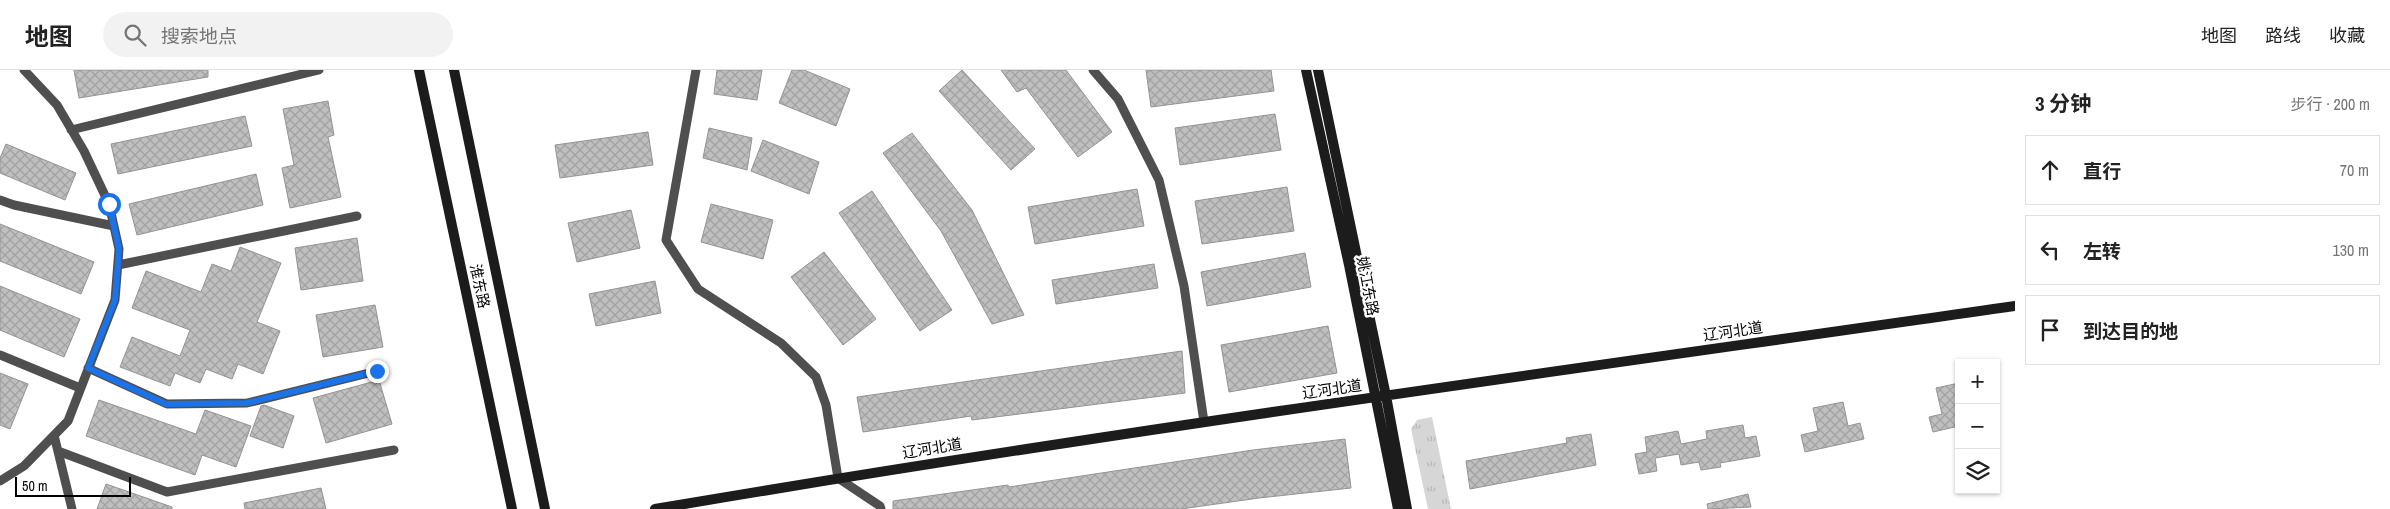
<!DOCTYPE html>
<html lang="zh">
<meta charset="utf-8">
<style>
body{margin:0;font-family:"Archivo Narrow","Noto Sans SC",sans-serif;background:#f2f2f2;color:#222}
.controls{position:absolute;right:15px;bottom:15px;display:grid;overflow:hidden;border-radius:0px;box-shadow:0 1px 4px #0004}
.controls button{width:45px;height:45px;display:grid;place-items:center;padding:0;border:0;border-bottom:1px solid #e0e0e0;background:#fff;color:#222;font:25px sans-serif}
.scale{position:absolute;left:15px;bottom:12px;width:116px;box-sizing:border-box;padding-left:5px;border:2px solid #000;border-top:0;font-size:14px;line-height:18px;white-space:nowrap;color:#000;-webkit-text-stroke:4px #fff;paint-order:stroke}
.stop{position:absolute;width:15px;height:15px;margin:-11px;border:4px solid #1a73e8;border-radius:50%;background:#fff}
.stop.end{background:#1a73e8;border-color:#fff;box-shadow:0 1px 5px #0008}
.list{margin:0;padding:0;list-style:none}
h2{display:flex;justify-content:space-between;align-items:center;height:65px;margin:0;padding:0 20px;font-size:21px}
h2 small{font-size:16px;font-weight:400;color:#767676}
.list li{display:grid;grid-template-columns:32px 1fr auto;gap:15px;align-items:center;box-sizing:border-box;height:70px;margin:0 10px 10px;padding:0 10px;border:1px solid #e0e0e0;border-radius:0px}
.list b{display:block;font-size:19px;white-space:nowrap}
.list em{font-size:16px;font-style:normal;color:#767676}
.icon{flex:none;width:28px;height:28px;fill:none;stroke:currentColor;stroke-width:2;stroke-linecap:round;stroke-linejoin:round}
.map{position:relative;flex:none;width:2015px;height:439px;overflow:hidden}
header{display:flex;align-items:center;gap:30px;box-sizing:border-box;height:70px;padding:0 25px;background:#fff;border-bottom:1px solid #e0e0e0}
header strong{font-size:24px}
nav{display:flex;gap:28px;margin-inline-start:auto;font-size:18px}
.search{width:350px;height:45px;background:#f2f2f2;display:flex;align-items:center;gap:12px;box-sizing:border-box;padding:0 18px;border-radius:28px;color:#767676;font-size:19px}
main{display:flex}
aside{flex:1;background:#fff}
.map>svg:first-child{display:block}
.grass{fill:url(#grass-tufts)}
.building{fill:url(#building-cross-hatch);stroke:#939393}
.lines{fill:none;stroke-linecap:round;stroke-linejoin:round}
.lane{stroke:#4f4f4f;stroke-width:9}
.secondary{stroke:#1c1c1c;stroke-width:10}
.route{stroke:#1a73e8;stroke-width:6}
.labels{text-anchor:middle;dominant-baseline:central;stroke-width:5;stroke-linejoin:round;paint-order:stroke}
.street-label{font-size:15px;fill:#000;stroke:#fff}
</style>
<header>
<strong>地图</strong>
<div class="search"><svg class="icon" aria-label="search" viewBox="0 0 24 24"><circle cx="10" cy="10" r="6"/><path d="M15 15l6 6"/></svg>搜索地点</div>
<nav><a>地图</a><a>路线</a><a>收藏</a></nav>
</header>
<main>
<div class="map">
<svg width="2015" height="439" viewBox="0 0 2015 439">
<defs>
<pattern id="grass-tufts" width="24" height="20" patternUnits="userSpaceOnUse" patternTransform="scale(1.25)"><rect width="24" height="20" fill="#d6d6d6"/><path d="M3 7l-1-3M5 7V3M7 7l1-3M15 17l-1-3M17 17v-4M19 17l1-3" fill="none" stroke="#b6b6b6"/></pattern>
<pattern id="building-cross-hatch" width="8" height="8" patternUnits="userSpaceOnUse" patternTransform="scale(1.25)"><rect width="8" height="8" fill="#bfbfbf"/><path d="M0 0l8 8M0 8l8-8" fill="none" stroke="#a2a2a2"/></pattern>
</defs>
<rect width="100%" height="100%" fill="#fff"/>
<path class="grass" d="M1432,347L1451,439H1428L1411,359L1417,350Z"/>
<path class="building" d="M74,0H208V7L79,28Z
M717,0H762L757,30L714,24Z
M792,0H804L850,19L836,56L779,33Z
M962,0L1035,79L1011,100L939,21Z
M1001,0H1066L1112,62L1078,87L1026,18L1017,22Z
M1146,0H1271L1274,21L1151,37Z
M328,31L334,65L328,67L341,127L290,138L282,98L294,95L283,39Z
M1275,44L1281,80L1180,95L1175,58Z
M245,46L252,76L118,104L111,74Z
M709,58L752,68L747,100L703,88Z
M648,62L653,95L560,108L555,75Z
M912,63L972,140L1024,245L992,254L941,161L883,83Z
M763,70L819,92L809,124L751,101Z
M6,74L76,103L65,130L0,103V88Z
M256,104L263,135L137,165L129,134Z
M1287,117L1294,161L1202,174L1195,131Z
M1137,119L1144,156L1035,174L1028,137Z
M872,121L952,240L920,261L839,143Z
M711,134L773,150L763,189L701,172Z
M631,140L640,178L577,192L568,153Z
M0,154L94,192L81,224L0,191Z
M357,168L363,211L301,220L295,178Z
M240,177L281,193L257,252L280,261L263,304L238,294L232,309L206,299L200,313L175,303L170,316L120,297L132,267L180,286L190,260L132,238L146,201L201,222L212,194L231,201Z
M824,182L876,249L843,275L791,207Z
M1305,183L1311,217L1207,236L1201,202Z
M1154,194L1158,218L1056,234L1052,210Z
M655,211L661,243L596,256L589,224Z
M0,216L80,249L64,287L0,260Z
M375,235L383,277L323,287L316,245Z
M1328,256L1337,303L1229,322L1221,275Z
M1182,281L1185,323L972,350L971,346L863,362L857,327Z
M0,303L28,314L10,359L0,355Z
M379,310L392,354L326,373L313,328Z
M1959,313V356L1933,362L1929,347L1942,344L1936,318Z
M99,330L196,364L205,340L251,356L236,397L202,385L195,405L86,366Z
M1843,332L1848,356L1860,353L1864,369L1805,382L1801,365L1818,361L1813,338Z
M264,335L294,346L283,378L250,366L261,336Z
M1743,355L1745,368L1756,366L1760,386L1720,393L1721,397L1701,400L1699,392L1681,395L1679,384L1655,388L1657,401L1639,404L1635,384L1647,382L1645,367L1678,361L1681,374L1707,369L1706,361Z
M1591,364L1596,395L1470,419L1466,391L1567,373L1566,368Z
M1345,369L1351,418L1259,428L1181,439H893V431L1008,415L1009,417L1253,380Z
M106,414L172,437V439H97Z
M321,418L326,439H245L244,433Z
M1748,424L1751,437L1708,439L1707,434Z"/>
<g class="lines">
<path class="lane" d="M696,0L666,170L698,219L781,273L816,307L826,335L838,408L880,436L881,439
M1093,0L1118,29L1159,110L1184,216L1204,352
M71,60L319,0
M0,130L14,135L114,156
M118,195L357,146
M0,285L80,318
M88,298L167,334L247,333L377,301
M54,365L72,439
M58,381L167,422L394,380
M0,411L24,396L68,351L115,230L119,179L109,134L84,81L57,35L24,0"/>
<path class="secondary" d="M419,0L512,439
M454,0L545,439
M1306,0L1349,195L1398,439
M1318,0L1386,326L1407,439
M655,439C1107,362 1561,301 2015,236"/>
</g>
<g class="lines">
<path class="route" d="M109,134L119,179L115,230L88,298L166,334L247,333L377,301"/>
</g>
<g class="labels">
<g class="street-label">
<text transform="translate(480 216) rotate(78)">淮东路</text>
<text transform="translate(1368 216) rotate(79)">姚江东路</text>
<text transform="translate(1733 261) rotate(-8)">辽河北道</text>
<text transform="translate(1332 319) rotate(-8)">辽河北道</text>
<text transform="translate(932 378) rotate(-9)">辽河北道</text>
</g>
</g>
</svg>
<div class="controls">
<button>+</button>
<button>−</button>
<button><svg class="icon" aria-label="layers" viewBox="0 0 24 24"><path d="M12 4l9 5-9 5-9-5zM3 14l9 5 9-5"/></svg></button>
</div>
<div class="scale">50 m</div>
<div class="stop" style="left:109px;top:134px"></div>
<div class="stop end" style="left:377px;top:301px"></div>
</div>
<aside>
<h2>3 分钟<small>步行 · 200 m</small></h2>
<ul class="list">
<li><svg class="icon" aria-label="ahead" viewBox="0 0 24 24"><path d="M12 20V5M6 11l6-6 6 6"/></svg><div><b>直行</b></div><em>70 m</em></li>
<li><svg class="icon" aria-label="left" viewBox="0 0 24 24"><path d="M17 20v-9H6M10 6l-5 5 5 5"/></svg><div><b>左转</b></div><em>130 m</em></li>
<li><svg class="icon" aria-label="arrive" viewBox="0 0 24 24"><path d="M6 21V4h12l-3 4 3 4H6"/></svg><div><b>到达目的地</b></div></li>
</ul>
</aside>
</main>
